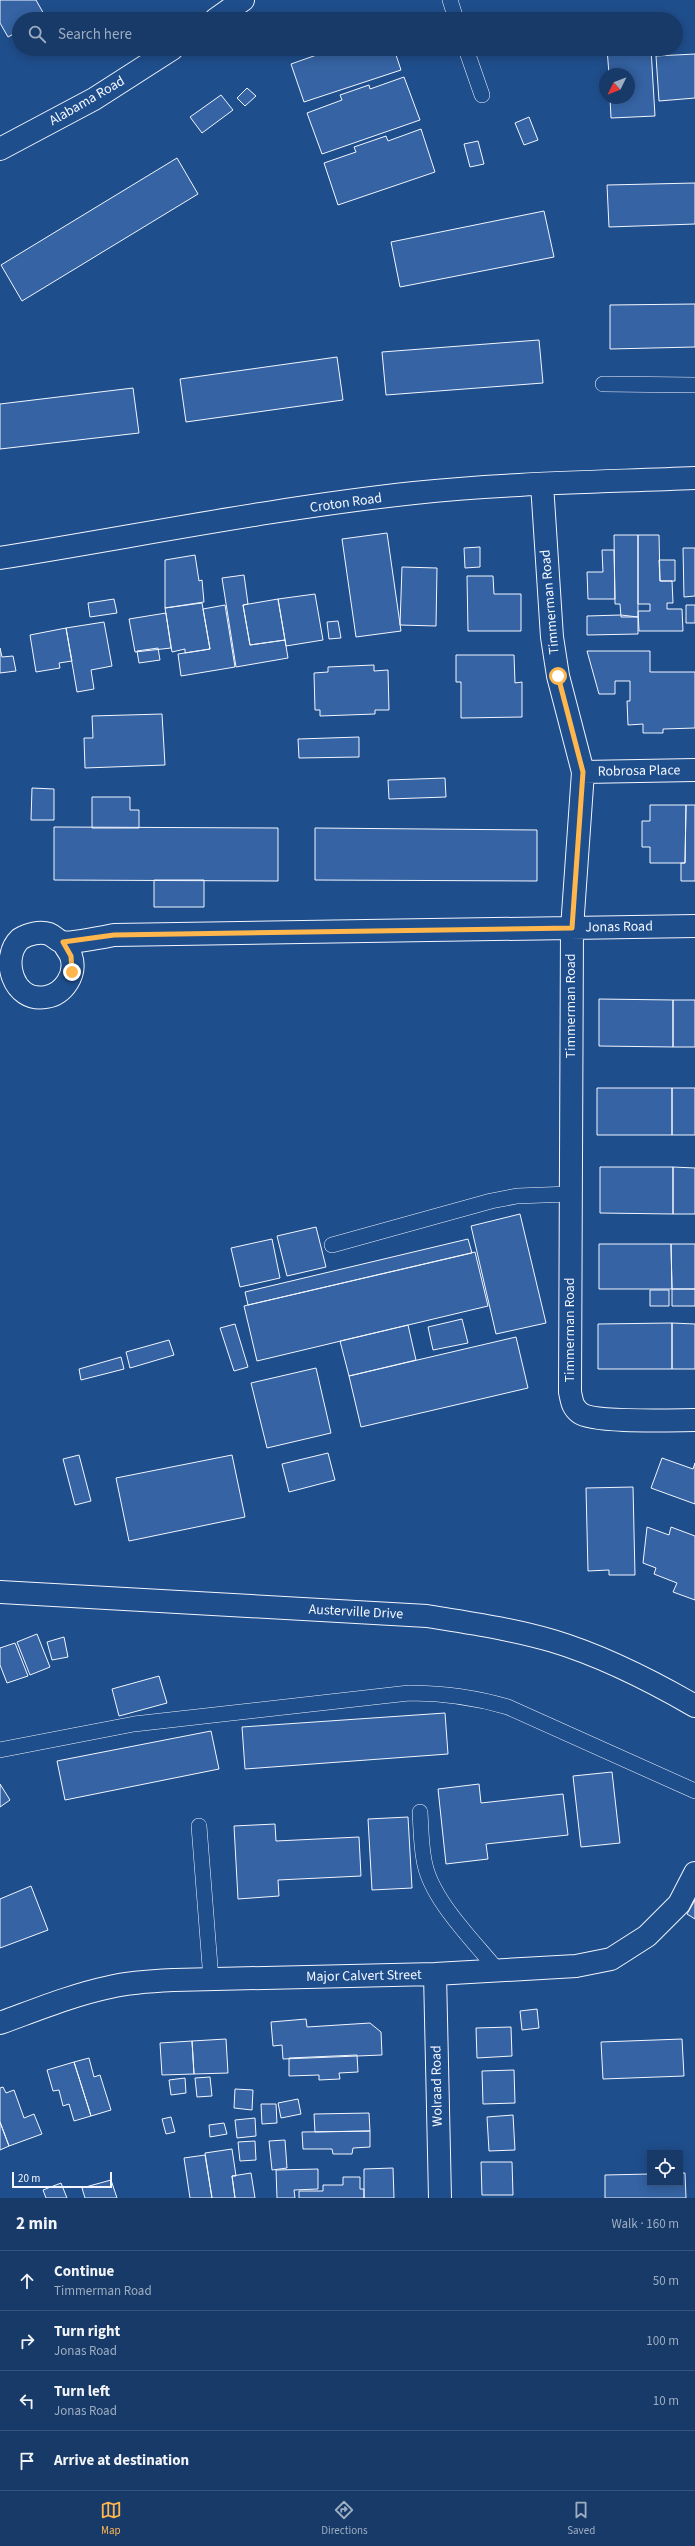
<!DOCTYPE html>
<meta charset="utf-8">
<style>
body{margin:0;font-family:"Source Sans 3",sans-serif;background:#20416f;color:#f1f3f6}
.controls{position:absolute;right:12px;bottom:12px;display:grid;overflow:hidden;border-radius:0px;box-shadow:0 2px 10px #0003}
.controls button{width:36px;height:36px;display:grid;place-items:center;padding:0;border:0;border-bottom:1px solid #36547d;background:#173a69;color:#f1f3f6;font:20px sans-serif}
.compass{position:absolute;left:599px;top:68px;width:36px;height:36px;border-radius:50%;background:#173a69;box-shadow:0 2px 10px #0003;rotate:227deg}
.scale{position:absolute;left:12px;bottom:10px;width:100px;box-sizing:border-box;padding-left:4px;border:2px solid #f2f6ff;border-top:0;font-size:11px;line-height:14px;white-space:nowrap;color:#f2f6ff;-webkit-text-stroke:3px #1f4e8c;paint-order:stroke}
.stop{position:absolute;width:12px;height:12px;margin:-9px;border:3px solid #ffb74d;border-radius:50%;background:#fff}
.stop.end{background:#ffb74d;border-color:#fff;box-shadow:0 1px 4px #0008}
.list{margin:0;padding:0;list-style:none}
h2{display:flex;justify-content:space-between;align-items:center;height:52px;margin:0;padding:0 16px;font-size:17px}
h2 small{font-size:13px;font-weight:400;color:#9eadc0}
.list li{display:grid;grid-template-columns:26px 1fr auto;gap:12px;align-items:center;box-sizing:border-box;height:60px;padding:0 16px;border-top:1px solid #36547d}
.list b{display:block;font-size:15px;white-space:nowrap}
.list p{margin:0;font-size:13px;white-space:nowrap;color:#9eadc0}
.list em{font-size:13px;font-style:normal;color:#9eadc0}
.icon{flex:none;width:22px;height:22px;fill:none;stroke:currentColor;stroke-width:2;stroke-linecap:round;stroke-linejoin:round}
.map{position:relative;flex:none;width:695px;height:2198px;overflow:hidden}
.search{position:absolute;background:#173a69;box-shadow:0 2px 10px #0003;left:12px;right:12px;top:12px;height:44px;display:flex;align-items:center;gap:10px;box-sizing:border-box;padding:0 14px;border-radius:22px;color:#9eadc0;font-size:15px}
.sheet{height:292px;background:#173a69}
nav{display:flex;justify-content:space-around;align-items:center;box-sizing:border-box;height:56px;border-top:1px solid #36547d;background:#173a69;font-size:11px;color:#9eadc0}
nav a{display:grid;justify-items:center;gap:2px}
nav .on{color:#ffb74d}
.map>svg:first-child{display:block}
.building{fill:#3563a3;stroke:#f2f6ff}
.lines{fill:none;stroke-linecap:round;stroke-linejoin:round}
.service-casing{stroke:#f2f6ff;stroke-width:16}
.minor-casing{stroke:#f2f6ff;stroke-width:24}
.tertiary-casing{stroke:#f2f6ff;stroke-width:24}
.service{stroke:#1f4e8c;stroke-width:15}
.minor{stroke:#1f4e8c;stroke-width:22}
.tertiary{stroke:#1f4e8c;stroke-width:22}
.route{stroke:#ffb74d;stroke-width:5}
.labels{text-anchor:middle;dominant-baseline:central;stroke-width:3;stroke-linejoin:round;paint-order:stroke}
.street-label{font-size:14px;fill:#f2f6ff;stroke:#1f4e8c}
</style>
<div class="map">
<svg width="695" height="2198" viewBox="0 0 695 2198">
<rect width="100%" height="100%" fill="#1f4e8c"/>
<path class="building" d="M0,0H36L45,16L40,19H19V31L8,37L0,23Z
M324,49H394L401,70L304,102L291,64L325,52Z
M607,49H651L655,116L611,118L610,98H629V74H609Z
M695,54V98L659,101L656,56Z
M404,77L420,120L322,154L307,113L342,100L340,95L369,85L370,89Z
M247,88L256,96L245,106L237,98Z
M221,95L233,110L202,133L190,117Z
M529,117L538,140L524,145L515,123Z
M421,129L435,172L338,205L324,163L356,152L354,147L386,136L388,141Z
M478,141L484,164L470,167L464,144Z
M177,158L198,194L22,301L1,265Z
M695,183V224L609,227L607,185Z
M544,211L554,257L400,287L391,242Z
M695,304V347L610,349V305Z
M539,340L543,383L386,395L382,352Z
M337,357L343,400L186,422L180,379Z
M133,388L139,433L0,449V404Z
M387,533L401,631L356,637L342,539Z
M614,535H638V617H621L620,604H615Z
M638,535H659L660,581H672L673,603H667V609H682L683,631H639L638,611H650V604H638Z
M480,547V567L465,568L464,548Z
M683,548H695V596L684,597Z
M602,550H614L615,599H588L587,572H603Z
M195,555L199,581L202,580L204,602L165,608V560Z
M659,560H675V581H660Z
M402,567L437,568L436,626L400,625Z
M244,575L248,604L243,605L250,645L285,640L288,658L236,667L222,578Z
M467,576H493L494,594H521V631H468Z
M315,594L323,640L286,646L278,599Z
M114,599L117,613L90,617L88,603Z
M278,599L285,640L250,645L243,605Z
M202,603L210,649L185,653V649L172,652L165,608Z
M225,605L235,667L181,676L178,654L210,649L203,609Z
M686,605H695V623H686Z
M166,613L171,648L135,652L129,619Z
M621,615L638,617V634L587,635V616Z
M338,621L341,638L329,639L327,622Z
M104,622L112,666L91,670L94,689L77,692L66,628Z
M66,628L72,661L59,663L60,668L36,672L30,635Z
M0,648L2,657L13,656L16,671L0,673Z
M158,648L160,660L139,663L137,651Z
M587,651H650V672H695V728L663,729V733H643V724L628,725L627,701H630V681H615V694H599Z
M456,655H514L515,683L522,682V717L461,718V682H456Z
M374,665V671L388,670L389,710H375V714L320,716V710H315L314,673L328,672V667Z
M162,714L165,765L85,768L84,738H93L92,716Z
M359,737V757L299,758L298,739Z
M445,778L446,797L389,799L388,780Z
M32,788L54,789V820H31Z
M92,797H130V810H139V828H92Z
M650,805H686L685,863H650V847H642V821H650Z
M686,805H695V881H681V863H685Z
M54,827L278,828V881L54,880Z
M315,828L537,830V881L315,880Z
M154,880H204V907H154Z
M599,999L673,1000V1047L599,1046Z
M673,1000H695V1047H673Z
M597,1088H672V1135H597Z
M672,1088H695V1135H672Z
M600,1167H673V1214L600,1213Z
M673,1167L695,1168V1214H673Z
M520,1214L546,1323L496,1334L471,1226Z
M316,1227L326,1267L287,1276L277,1236Z
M272,1239L280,1278L240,1287L231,1248Z
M468,1239L472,1253L248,1305L245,1292Z
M599,1244H671L672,1289H599Z
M671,1244H695V1289H672Z
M475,1252L488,1306L257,1361L244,1306Z
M672,1289H695V1306H672Z
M650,1290H669V1306H650Z
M462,1319L468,1343L433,1350L428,1327Z
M672,1323V1369H598V1324Z
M672,1323L695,1324V1369H672Z
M235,1324L248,1367L234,1371L220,1328Z
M408,1325L416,1360L349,1376L340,1341Z
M516,1337L528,1388L361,1427L349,1376Z
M169,1340L174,1355L130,1368L126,1352Z
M121,1357L124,1369L81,1380L79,1369Z
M316,1368L331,1433L267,1448L251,1383Z
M328,1453L335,1480L289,1492L282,1464Z
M79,1455L91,1501L75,1505L63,1459Z
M232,1455L245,1517L129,1541L116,1478Z
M662,1458L693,1469L695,1463V1504L651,1488Z
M633,1487L635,1575H609V1570L588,1571L586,1488Z
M647,1527L669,1535L671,1527L695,1536V1600L673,1592L677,1583L654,1574L656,1568L643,1563Z
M37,1634L50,1667L30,1675L17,1642Z
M64,1637L68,1657L52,1660L47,1642Z
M15,1643L28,1676L7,1683L0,1665V1648Z
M159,1676L167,1703L119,1716L112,1689Z
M445,1713L448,1754L245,1769L242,1727Z
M211,1731L219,1769L65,1800L57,1761Z
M612,1772L620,1843L581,1847L573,1776Z
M0,1784L10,1800L0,1807Z
M479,1784L481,1803L563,1794L568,1835L486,1844L488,1859L446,1864L438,1789Z
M408,1817L412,1888L372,1890L368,1819Z
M275,1824L276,1841L359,1837L361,1876L278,1880L279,1896L238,1899L234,1826Z
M31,1886L48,1930L0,1948V1899Z
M695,1900V1919L687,1914Z
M537,2009L539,2028L522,2030L520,2011Z
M306,2019L307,2027L370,2023L381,2032L382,2055L283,2059L282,2045L273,2046L271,2022Z
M511,2027L512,2056L477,2058L476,2028Z
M226,2039L228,2073L194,2074L192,2041Z
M682,2039L684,2076L603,2079L601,2042Z
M192,2041L194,2074L162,2075L160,2043Z
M357,2055L358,2072L339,2073L340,2079L319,2080V2075L289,2076V2058Z
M89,2058L94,2077L100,2075L111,2110L91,2116L74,2062Z
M74,2062L91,2116L74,2121L69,2104L63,2106L59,2090L53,2091L47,2070Z
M514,2070L515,2103L483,2104L482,2071Z
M210,2077L212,2096L197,2097L195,2078Z
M185,2078L186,2093L171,2095L169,2080Z
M3,2087L6,2093L14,2090L24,2118L34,2114L42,2134L9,2146L0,2122V2088Z
M235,2089L253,2090L252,2110L234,2108Z
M298,2099L301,2114L281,2118L278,2103Z
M261,2104H276L277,2123L262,2124Z
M369,2113L370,2131L315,2132L314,2114Z
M513,2115L515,2150L489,2151L487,2117Z
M171,2117L175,2132L166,2134L162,2119Z
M255,2118L256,2136L237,2138L235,2120Z
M0,2122L9,2146L0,2150Z
M224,2123L227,2134L210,2137L209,2125Z
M370,2131V2147L353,2148L352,2154H333L332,2149H303L302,2132Z
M285,2140L287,2168L272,2170L269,2141Z
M255,2141L256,2160L240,2161L238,2142Z
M232,2149L236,2176H232L235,2198H212L205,2153Z
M205,2155L212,2198H190L184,2158Z
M481,2162H512L513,2195H482Z
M393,2168L394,2198H364V2169Z
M318,2169V2189L294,2190L295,2198H277L276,2170Z
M251,2173L255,2198H235L232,2176Z
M680,2173H685L686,2198H605V2175L650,2174V2183H680Z
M343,2177H360V2189H364V2198H299V2191H323V2185H343Z
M111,2180L117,2198H85L82,2188Z
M61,2183L67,2198H46L43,2190Z"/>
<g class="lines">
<g class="service-casing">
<path id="service" d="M450,0L456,19
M466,49L482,95
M603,384L695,385
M332,1245L491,1201L517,1196L570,1194
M0,1750L134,1724L409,1693C444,1693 474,1697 508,1707L695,1791
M420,1812C421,1828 421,1844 424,1860C430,1899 474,1941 498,1971
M199,1826L211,1979"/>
</g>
<g class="minor-casing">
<path id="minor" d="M216,19L243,0
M0,149L94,99L172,49
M542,484L552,637L558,676L583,772L572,928L570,1392C572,1401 572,1407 580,1413C593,1423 675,1420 695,1420
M0,558C137,536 275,508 414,493C507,483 601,482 695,478
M583,772L695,770
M63,942C65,947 69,951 71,956C77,974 64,994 46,997C13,1003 0,958 20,939C28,934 40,931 49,934C54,936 58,941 62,942C70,944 104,937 114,935L695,926
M435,1974L440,2198
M0,2023C36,2010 72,1995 110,1987C131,1982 153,1981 174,1980L435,1974L576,1966L611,1959L647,1936L679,1904L695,1873"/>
</g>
<g class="tertiary-casing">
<path id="tertiary" d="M0,1592L427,1616C470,1623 512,1629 553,1641C603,1656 650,1680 695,1706"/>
</g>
<use href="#service" class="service"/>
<use href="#minor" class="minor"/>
<use href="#tertiary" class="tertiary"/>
</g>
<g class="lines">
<path class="route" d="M72,972L71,956L63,942L114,935L572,928L583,772L558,676"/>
</g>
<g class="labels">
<g class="street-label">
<text transform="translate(87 101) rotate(-30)">Alabama Road</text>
<text transform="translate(346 503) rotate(-8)">Croton Road</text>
<text transform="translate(550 602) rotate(-95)">Timmerman Road</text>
<text transform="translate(639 771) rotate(-1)">Robrosa Place</text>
<text transform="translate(619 927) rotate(-1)">Jonas Road</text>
<text transform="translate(571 1006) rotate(-90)">Timmerman Road</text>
<text transform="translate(570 1330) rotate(-90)">Timmerman Road</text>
<text transform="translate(356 1612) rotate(3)">Austerville Drive</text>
<text transform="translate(364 1976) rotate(-1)">Major Calvert Street</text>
<text transform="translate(437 2086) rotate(-91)">Wolraad Road</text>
</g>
</g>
</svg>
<div class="controls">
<button><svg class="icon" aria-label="locate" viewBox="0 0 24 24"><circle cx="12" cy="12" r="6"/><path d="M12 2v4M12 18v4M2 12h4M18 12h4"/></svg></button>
</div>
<svg class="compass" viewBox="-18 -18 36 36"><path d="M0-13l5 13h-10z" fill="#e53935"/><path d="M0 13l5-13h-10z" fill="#9eadc0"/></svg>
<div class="scale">20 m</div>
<div class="stop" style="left:558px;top:676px"></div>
<div class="stop end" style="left:72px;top:972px"></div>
<div class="search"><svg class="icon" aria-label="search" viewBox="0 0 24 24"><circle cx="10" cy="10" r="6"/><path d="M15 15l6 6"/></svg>Search here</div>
</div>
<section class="sheet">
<h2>2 min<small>Walk · 160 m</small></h2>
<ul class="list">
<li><svg class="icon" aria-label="ahead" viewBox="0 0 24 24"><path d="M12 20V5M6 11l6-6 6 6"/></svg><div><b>Continue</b><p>Timmerman Road</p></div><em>50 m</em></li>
<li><svg class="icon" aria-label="right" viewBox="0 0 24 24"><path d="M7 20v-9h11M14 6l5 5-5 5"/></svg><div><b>Turn right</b><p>Jonas Road</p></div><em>100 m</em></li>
<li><svg class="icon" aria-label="left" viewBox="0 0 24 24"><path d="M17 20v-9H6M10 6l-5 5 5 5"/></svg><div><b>Turn left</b><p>Jonas Road</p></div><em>10 m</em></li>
<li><svg class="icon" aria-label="arrive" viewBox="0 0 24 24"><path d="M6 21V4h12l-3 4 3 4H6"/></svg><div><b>Arrive at destination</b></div></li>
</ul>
</section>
<nav>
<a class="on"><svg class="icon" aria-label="map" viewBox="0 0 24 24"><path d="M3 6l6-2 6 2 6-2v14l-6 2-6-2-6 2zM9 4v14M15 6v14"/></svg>Map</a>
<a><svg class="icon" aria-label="directions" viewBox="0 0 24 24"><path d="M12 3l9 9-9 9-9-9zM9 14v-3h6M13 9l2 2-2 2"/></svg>Directions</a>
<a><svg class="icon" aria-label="saved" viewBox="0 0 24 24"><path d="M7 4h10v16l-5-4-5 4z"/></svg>Saved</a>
</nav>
